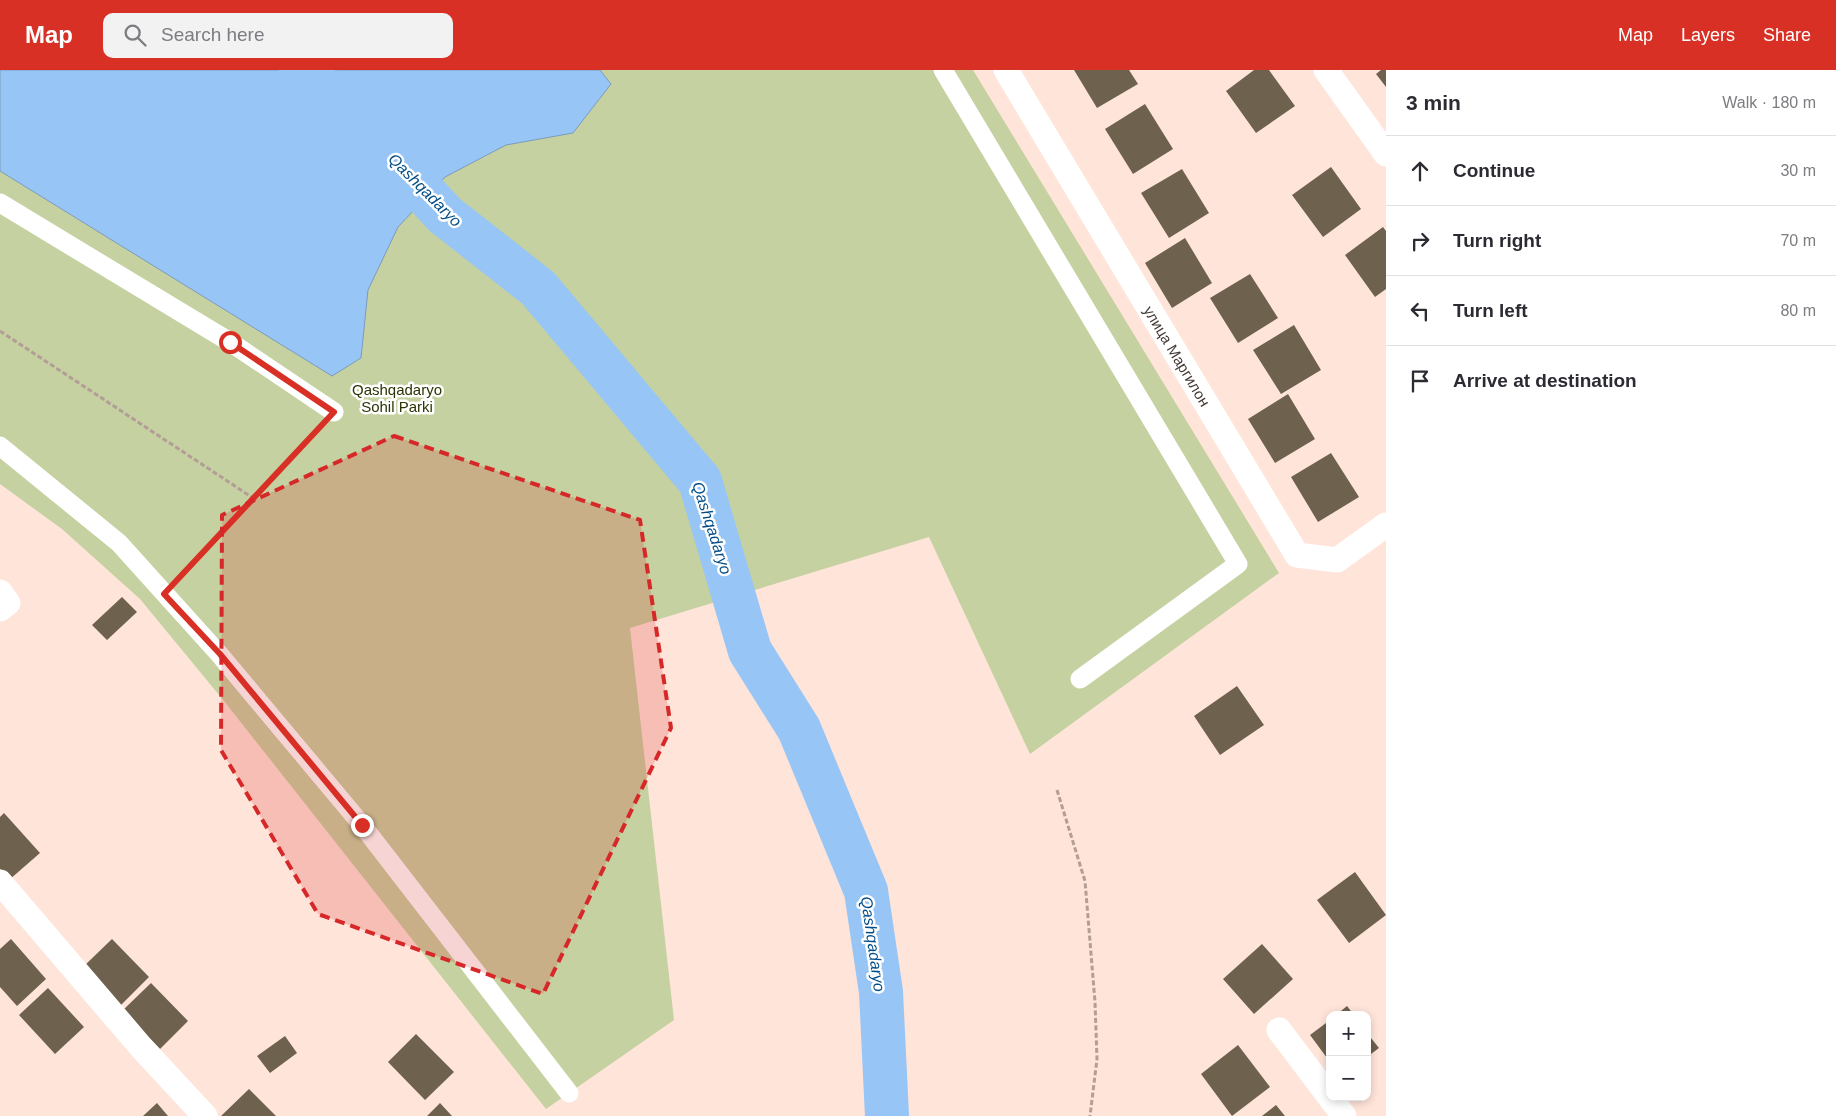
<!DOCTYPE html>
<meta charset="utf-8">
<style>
body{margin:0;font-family:Helvetica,sans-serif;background:#f2f2f3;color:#2b2b33}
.controls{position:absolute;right:15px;bottom:15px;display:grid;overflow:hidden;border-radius:10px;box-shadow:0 2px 8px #0003}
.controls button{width:45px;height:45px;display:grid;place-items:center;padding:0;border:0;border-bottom:1px solid #e1e1e2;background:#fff;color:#2b2b33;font:25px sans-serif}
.stop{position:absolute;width:15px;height:15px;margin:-11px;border:4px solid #d93025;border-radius:50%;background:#fff}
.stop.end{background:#d93025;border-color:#fff;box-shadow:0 1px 5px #0008}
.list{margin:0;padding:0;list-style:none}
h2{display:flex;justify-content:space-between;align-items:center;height:65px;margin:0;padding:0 20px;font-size:21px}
h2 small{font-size:16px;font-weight:400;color:#7c7c81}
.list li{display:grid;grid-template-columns:32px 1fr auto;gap:15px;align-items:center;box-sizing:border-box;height:70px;padding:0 20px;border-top:1px solid #e1e1e2}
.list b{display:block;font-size:19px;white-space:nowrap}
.list em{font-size:16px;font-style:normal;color:#7c7c81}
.icon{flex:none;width:28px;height:28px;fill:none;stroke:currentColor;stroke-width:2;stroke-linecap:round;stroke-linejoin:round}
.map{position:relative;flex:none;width:1386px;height:1046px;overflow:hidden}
header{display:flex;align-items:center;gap:30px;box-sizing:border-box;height:70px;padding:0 25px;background:#d93025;color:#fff}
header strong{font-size:24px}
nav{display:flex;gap:28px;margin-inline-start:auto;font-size:18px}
.search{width:350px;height:45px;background:#f2f2f3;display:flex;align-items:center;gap:12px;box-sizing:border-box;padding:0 18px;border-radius:10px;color:#7c7c81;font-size:19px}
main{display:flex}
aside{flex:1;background:#fff}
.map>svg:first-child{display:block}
.park{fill:#c5d1a0}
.water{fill:#96c5f6;stroke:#7d9bbc}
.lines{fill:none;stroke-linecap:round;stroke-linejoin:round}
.river{stroke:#96c5f6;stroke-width:44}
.building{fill:#6e624f}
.path{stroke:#b29e96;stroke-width:3;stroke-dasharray:5 2.5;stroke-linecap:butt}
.pedestrian{stroke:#fff;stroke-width:19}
.minor{stroke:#fff;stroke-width:25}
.route{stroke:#d93025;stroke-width:6}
.marked{fill:#d62828;fill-opacity:0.2;stroke:#d62828;stroke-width:4;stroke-dasharray:10 6;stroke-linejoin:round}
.labels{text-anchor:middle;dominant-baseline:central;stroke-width:5;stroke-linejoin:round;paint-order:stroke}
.street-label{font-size:15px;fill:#423834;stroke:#fff}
.park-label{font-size:15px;fill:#2c3403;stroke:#fff}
.water-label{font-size:16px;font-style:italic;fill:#034e88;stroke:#fff}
</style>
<header>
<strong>Map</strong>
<div class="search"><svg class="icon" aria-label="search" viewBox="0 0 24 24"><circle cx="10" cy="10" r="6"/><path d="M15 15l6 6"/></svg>Search here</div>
<nav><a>Map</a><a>Layers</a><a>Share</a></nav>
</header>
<main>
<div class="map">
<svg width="1386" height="1046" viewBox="0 0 1386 1046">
<rect width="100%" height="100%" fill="#ffe4d9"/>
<path class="park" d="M0,0H973L1279,503L1030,684L929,467L630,558L674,950L546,1039L224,631L140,529L62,459L0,414Z"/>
<path class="water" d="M0,0H600L611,14L573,63L506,75L445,107L398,157L368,220L361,288L332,306L0,101Z"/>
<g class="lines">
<path class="river" d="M301,0L347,40L445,145L538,218L700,411L750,581L799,659L866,821L881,922L887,1046"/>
</g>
<path class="building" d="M1074,0H1129L1138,14L1097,38Z
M1254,0H1269L1295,36L1256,63L1226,21Z
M1381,0H1386V17L1376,4Z
M1145,34L1173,79L1133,104L1105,59Z
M1331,97L1361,139L1323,167L1292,125Z
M1182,99L1209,143L1169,168L1141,123Z
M1383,157L1386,161V219L1375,227L1345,185Z
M1185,168L1212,213L1172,238L1145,193Z
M1250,204L1278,248L1238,273L1210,228Z
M1294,255L1321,300L1281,324L1253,280Z
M1288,324L1315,369L1275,393L1248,349Z
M1331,383L1359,427L1318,452L1291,407Z
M122,527L137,542L107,570L92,555Z
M1237,616L1264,655L1220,685L1194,646Z
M4,743L40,783L9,810L0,799V747Z
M1355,802L1386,845L1349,873L1317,830Z
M11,869L46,909L17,936L0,917V879Z
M112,869L149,907L121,935L83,897Z
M1262,874L1293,909L1254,944L1223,909Z
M151,913L188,951L160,979L122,941Z
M48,918L84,957L55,984L19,945Z
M1347,936L1354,945H1336Z
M1330,950V992L1310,965Z
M1367,963L1379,978L1367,987Z
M416,964L454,1002L425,1030L388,992Z
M285,966L297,983L270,1003L257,986Z
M1238,975L1270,1017L1232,1046L1201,1004Z
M249,1019L276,1046H221Z
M157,1033L168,1046H143Z
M440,1033L452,1046H427Z
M1276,1035L1285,1046H1262Z"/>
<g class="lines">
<path class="path" d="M0,261L253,428
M179,508L320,357
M1057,720L1085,811L1095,932L1097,989L1090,1046"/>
<path class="pedestrian" d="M943,0L1238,494L1080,609
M0,133L230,272L334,342
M0,376L119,473L220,585L362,755L569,1023"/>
<path class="minor" d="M1006,0L1297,485L1337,490L1386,455
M1326,0L1386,84
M0,522L8,533L0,539
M0,812L141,977L205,1046
M1279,960L1344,1046"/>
</g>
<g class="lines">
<path class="route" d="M230,272L334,342L164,524L220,584L362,755"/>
</g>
<path class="marked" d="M394,366L640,450L671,658L543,924L318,844L221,680L222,445Z"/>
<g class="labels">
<g class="street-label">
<text transform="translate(1177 286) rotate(59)">улица Маргилон</text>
</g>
<g class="park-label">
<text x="397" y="319">Qashqadaryo<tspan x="397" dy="17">Sohil Parki</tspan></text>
</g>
<g class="water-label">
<text transform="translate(425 120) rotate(45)">Qashqadaryo</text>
<text transform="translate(712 458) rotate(72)">Qashqadaryo</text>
<text transform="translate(873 874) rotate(82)">Qashqadaryo</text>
</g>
</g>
</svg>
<div class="controls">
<button>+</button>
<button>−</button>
</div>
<div class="stop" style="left:230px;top:272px"></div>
<div class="stop end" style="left:362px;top:755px"></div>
</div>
<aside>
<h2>3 min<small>Walk · 180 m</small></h2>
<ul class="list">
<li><svg class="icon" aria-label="ahead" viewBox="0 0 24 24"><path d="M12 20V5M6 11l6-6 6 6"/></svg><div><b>Continue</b></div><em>30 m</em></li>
<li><svg class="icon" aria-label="right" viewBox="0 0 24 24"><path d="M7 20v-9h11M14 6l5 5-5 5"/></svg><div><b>Turn right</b></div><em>70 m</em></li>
<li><svg class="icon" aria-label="left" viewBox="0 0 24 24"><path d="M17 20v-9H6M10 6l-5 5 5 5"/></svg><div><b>Turn left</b></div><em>80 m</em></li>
<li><svg class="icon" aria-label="arrive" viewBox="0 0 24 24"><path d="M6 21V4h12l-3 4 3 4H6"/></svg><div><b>Arrive at destination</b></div></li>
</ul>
</aside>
</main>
